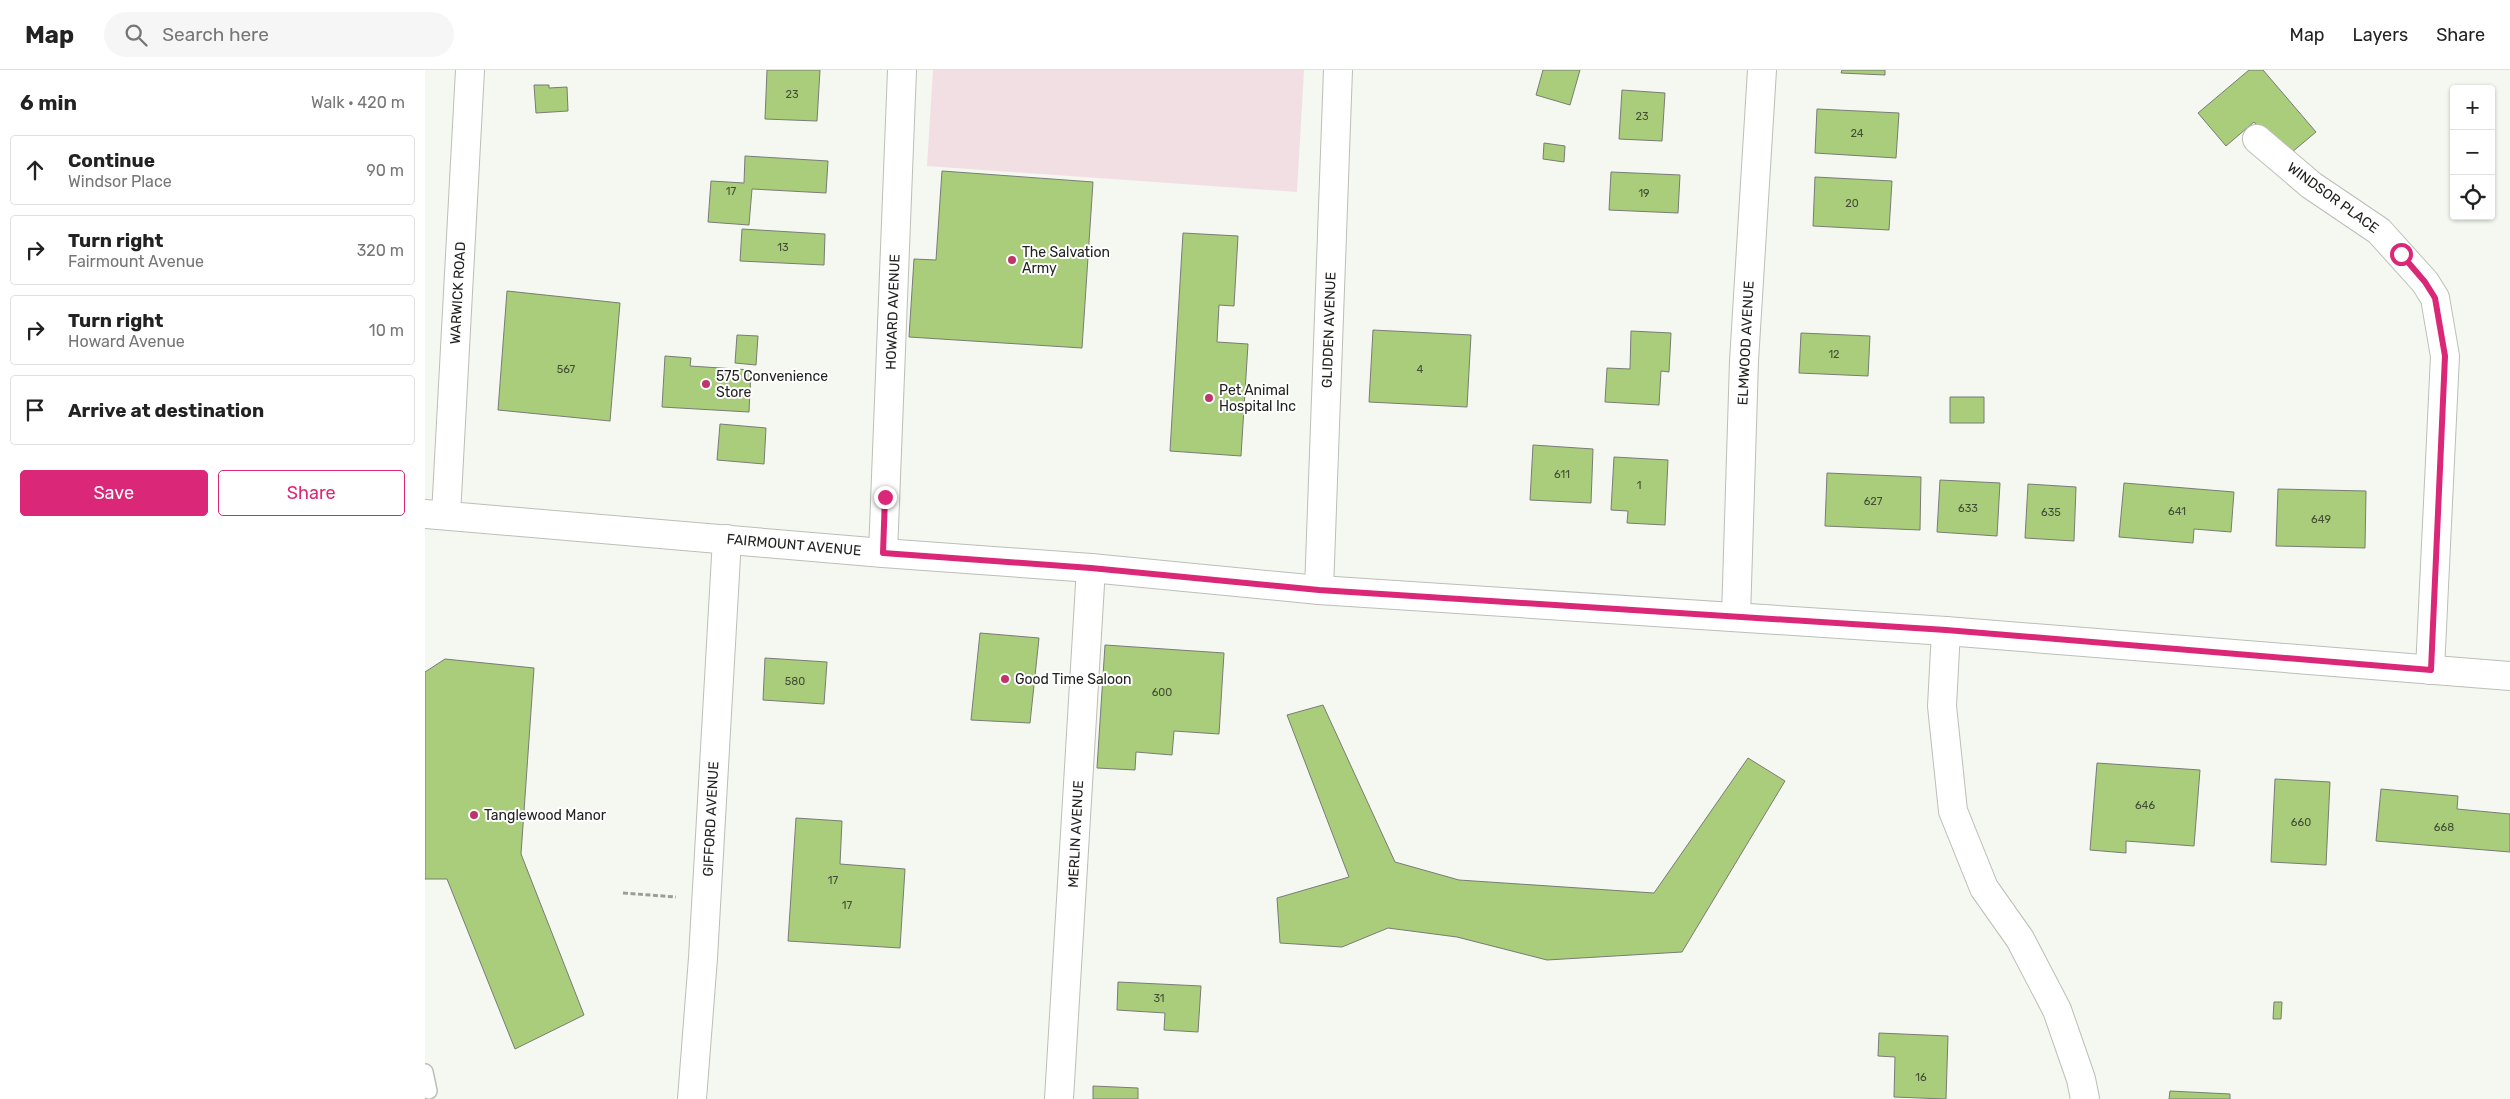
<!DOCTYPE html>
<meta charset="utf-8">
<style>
body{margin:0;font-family:Rubik,sans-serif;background:#f6f6f6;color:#222}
.controls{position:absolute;right:15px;top:15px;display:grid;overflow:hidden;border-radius:5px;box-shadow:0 1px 4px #0004}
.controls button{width:45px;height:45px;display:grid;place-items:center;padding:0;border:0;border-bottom:1px solid #e0e0e0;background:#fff;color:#222;font:25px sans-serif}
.stop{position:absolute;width:15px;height:15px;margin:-11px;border:4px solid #db2777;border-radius:50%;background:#fff}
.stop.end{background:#db2777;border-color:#fff;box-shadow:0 1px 5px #0008}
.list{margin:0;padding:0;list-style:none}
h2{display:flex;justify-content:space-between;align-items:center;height:65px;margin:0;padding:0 20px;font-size:21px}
h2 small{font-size:16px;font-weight:400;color:#767676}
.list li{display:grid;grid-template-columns:32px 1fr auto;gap:15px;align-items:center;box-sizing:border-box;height:70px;margin:0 10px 10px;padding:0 10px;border:1px solid #e0e0e0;border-radius:5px}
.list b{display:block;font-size:19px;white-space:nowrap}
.list p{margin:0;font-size:16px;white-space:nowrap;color:#767676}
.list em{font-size:16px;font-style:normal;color:#767676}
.actions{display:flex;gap:10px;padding:15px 20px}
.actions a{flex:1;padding:11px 0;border:1px solid #db2777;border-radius:5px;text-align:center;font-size:18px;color:#db2777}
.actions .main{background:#db2777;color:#fff}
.icon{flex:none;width:28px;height:28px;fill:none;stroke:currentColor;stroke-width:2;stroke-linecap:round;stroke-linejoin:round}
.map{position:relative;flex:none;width:2085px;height:1029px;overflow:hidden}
header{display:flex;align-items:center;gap:30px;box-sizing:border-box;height:70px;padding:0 25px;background:#fff;border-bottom:1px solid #e0e0e0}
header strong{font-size:24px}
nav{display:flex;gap:28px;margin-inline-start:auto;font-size:18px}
.search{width:350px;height:45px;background:#f6f6f6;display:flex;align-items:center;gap:12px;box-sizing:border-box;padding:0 18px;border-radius:28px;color:#767676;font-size:19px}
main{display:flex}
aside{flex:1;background:#fff}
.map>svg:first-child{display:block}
.green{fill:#f2dfe3}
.building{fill:#a9cd7a;stroke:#797c75}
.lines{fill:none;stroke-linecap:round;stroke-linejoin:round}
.service-casing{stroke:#bbbfb7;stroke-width:18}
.minor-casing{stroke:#bbbfb7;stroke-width:30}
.primary-casing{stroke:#bbbfb7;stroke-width:30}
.path{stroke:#9b9e98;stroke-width:3;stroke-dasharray:5 2.5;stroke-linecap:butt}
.service{stroke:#fff;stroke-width:15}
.minor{stroke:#fff;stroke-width:28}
.primary{stroke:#fff;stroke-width:28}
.route{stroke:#db2777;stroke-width:6}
.poi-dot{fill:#bf3469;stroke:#fff;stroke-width:2}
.labels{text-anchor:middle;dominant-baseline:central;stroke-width:4;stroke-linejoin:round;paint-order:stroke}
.number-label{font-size:11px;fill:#444e36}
.street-label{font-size:14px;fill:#222320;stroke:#fff}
.poi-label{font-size:14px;fill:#222320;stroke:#fff;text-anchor:start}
</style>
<header>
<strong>Map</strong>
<div class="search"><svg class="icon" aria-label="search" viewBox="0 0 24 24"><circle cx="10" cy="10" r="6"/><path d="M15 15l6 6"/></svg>Search here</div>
<nav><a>Map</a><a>Layers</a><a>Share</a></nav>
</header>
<main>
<aside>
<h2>6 min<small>Walk · 420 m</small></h2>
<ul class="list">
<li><svg class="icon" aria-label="ahead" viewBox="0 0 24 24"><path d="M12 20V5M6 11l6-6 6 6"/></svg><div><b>Continue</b><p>Windsor Place</p></div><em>90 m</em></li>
<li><svg class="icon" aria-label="right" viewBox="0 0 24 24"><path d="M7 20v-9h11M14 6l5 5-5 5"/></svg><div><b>Turn right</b><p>Fairmount Avenue</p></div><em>320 m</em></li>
<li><svg class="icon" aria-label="right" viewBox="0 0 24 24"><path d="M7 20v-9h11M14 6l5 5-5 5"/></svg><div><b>Turn right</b><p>Howard Avenue</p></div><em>10 m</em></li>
<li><svg class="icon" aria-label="arrive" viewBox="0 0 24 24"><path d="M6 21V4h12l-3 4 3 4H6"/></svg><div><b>Arrive at destination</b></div></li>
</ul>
<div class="actions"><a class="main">Save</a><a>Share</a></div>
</aside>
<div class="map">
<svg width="2085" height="1029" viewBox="0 0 2085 1029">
<rect width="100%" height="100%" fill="#f4f8f0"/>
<path class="green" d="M508,0H879L872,122L502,96Z"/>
<path class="building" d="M342,0H395L392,51L340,49Z
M1118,0H1155L1145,35L1111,25Z
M1417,0H1460V5L1416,3Z
M1824,0H1838L1891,62L1860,88L1829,52L1801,76L1773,43Z
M109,15H124V18L142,17L143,41L111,43Z
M1197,20L1240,23L1237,71L1194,69Z
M1392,39L1474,43L1471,88L1390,83Z
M1119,73L1140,76L1139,92L1118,89Z
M320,86L403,91L401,123L327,119L324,155L283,152L286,111L319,113Z
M517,101L668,112L657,278L484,267L489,189L511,190Z
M1186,102L1255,105L1253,143L1184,140Z
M1390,107L1467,111L1464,160L1388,156Z
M317,159L400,164L399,195L315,191Z
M758,163L813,166L809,236L794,235L792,272L823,274L816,386L745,381Z
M82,221L195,233L185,351L73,340Z
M948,260L1046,265L1042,337L944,332Z
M1206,261L1246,263L1244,302L1236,301L1234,335L1180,332L1182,298L1205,299Z
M1376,263L1445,266L1443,306L1374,303Z
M312,265L333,266L331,295L310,293Z
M240,286L266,288L265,296L326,300L324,342L237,337Z
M1525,327H1559V353H1525Z
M295,354L341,358L339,394L292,390Z
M1108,375L1168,379L1166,433L1105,430Z
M1189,387L1243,390L1240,455L1202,453L1203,441L1186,440Z
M1402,403L1496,407L1495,460L1400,456Z
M1515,410L1575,413L1572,466L1512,462Z
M1699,413L1809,422L1806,462L1769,459L1768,473L1694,467Z
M1603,414L1651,417L1649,471L1600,468Z
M1853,419L1941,421L1940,478L1851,476Z
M555,563L614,568L605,653L546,650Z
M680,575L799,583L794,664L749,661L747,685L711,682L710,700L672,698Z
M340,588L402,592L399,634L338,630Z
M20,589L109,598L96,784L159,945L90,979L22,809H0V602Z
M898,635L970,792L1034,810L1229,823L1323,688L1360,711L1257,882L1122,890L1032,867L963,858L917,877L855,873L852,828L924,807L862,645Z
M1672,693L1775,700L1769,776L1701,771V783L1665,780Z
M1850,709L1905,712L1901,795L1846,792Z
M1956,719L2033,726L2032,739L2085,744V782L1951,771Z
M371,748L417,751L415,794L480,799L475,878L363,871Z
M693,912L776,916L773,962L739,960L740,943L692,940Z
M1849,932H1857L1856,949H1848Z
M1454,963L1523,966L1521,1029L1469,1027L1470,987L1453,986Z
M668,1016L713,1018V1029H668Z
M1745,1021L1805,1024V1029H1744Z"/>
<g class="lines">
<g class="service-casing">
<path id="service" d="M0,1002L4,1021"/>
</g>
<g class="minor-casing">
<path id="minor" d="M1832,69L1886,115L1954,161L2000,212L2010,228L2020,286L2005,600
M21,445L45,0
M458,483L477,0
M894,520L913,0
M1311,547L1319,291L1337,0
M1521,561L1517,636L1528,741L1559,818L1595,869L1632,940L1656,1009L1660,1029
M267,1029L278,888L302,469
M634,1029L666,498"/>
</g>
<g class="primary-casing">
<path id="primary" d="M0,444L458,483L666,498L894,520L1521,561L2085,606"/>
</g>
<path class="path" d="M198,823L251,827"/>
<use href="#service" class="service"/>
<use href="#minor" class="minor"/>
<use href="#primary" class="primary"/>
</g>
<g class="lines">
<path class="route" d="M460,427L458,483L666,498L894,520L1521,560L2006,600L2020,286L2010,228L2000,212L1976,184"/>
</g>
<g class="poi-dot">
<circle cx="587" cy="190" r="5"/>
<circle cx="281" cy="314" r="5"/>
<circle cx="784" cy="328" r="5"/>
<circle cx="580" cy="609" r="5"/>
<circle cx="49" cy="745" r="5"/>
</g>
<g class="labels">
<g class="number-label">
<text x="367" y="24">23</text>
<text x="1217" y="46">23</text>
<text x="1432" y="63">24</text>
<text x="306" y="121">17</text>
<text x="1219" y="123">19</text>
<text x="1427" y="133">20</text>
<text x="358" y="177">13</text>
<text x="1409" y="284">12</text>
<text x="141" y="299">567</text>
<text x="995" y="299">4</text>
<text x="1137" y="404">611</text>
<text x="1214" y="415">1</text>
<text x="1448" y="431">627</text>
<text x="1543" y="438">633</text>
<text x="1752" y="441">641</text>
<text x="1626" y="442">635</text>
<text x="1896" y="449">649</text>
<text x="370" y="611">580</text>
<text x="737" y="622">600</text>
<text x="1720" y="735">646</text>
<text x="1876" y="752">660</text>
<text x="2019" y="757">668</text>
<text x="408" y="810">17</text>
<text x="422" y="835">17</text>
<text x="734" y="928">31</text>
<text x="1496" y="1007">16</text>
</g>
<g class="street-label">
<text transform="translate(1908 128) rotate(36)">WINDSOR PLACE</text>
<text transform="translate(33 223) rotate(-87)">WARWICK ROAD</text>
<text transform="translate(468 242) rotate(-88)">HOWARD AVENUE</text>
<text transform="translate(904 260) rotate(-88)">GLIDDEN AVENUE</text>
<text transform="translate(1321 273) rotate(-87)">ELMWOOD AVENUE</text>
<text transform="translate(369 475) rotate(5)">FAIRMOUNT AVENUE</text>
<text transform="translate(286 749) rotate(-87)">GIFFORD AVENUE</text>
<text transform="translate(651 764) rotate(-87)">MERLIN AVENUE</text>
</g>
<g class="poi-label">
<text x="597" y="182">The Salvation<tspan x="597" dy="16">Army</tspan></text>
<text x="291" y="306">575 Convenience<tspan x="291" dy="16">Store</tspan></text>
<text x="794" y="320">Pet Animal<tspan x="794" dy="16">Hospital Inc</tspan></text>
<text x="590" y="609">Good Time Saloon</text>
<text x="59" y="745">Tanglewood Manor</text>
</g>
</g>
</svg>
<div class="controls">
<button>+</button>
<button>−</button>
<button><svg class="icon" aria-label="locate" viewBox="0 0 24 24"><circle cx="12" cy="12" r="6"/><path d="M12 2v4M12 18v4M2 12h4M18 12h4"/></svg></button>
</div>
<div class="stop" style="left:1976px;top:184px"></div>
<div class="stop end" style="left:460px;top:427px"></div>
</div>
</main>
